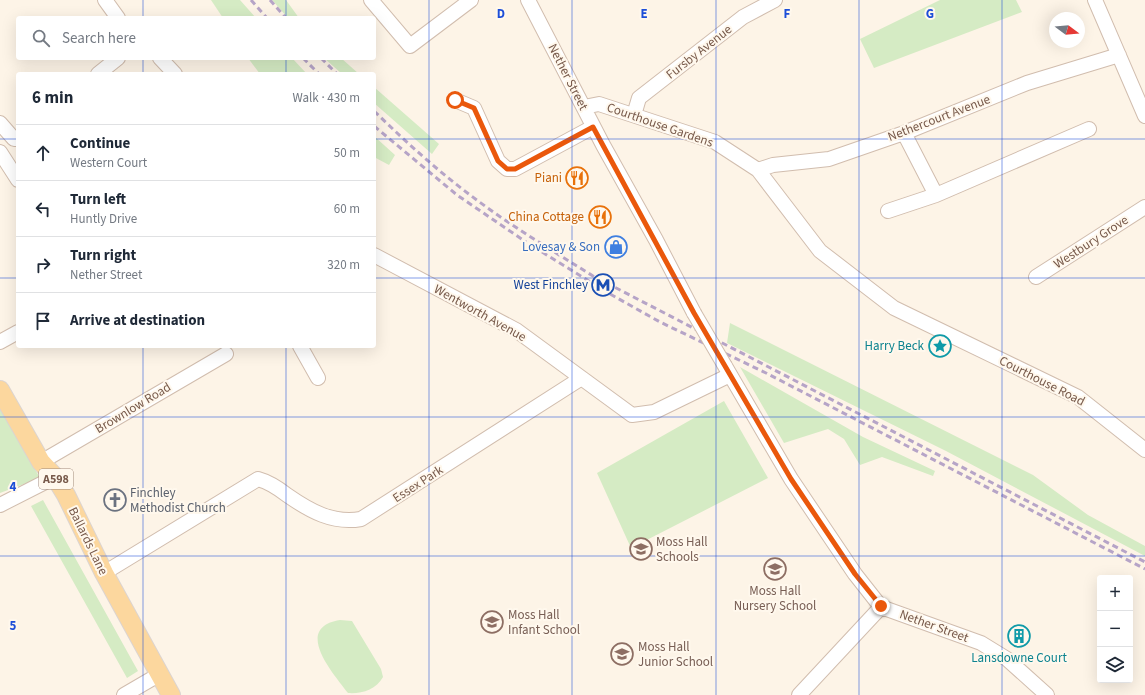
<!DOCTYPE html>
<meta charset="utf-8">
<style>
body{margin:0;font-family:"Source Sans 3",sans-serif;background:#f2f2f3;color:#1f2937}
.controls{position:absolute;right:12px;bottom:12px;display:grid;overflow:hidden;border-radius:4px;box-shadow:0 4px 16px #0002}
.controls button{width:36px;height:36px;display:grid;place-items:center;padding:0;border:0;border-bottom:1px solid #e0e1e3;background:#fff;color:#1f2937;font:20px sans-serif}
.compass{position:absolute;left:1049px;top:12px;width:36px;height:36px;border-radius:50%;background:#fff;box-shadow:0 4px 16px #0002;rotate:106deg}
.stop{position:absolute;width:12px;height:12px;margin:-9px;border:3px solid #ea580c;border-radius:50%;background:#fff}
.stop.end{background:#ea580c;border-color:#fff;box-shadow:0 1px 4px #0008}
.list{margin:0;padding:0;list-style:none}
h2{display:flex;justify-content:space-between;align-items:center;height:52px;margin:0;padding:0 16px;font-size:17px}
h2 small{font-size:13px;font-weight:400;color:#747a83}
.list li{display:grid;grid-template-columns:26px 1fr auto;gap:12px;align-items:center;box-sizing:border-box;height:56px;padding:0 16px;border-top:1px solid #e0e1e3}
.list b{display:block;font-size:15px;white-space:nowrap}
.list p{margin:0;font-size:13px;white-space:nowrap;color:#747a83}
.list em{font-size:13px;font-style:normal;color:#747a83}
.icon{flex:none;width:22px;height:22px;fill:none;stroke:currentColor;stroke-width:2;stroke-linecap:round;stroke-linejoin:round}
.map{position:relative;flex:none;width:1145px;height:695px;overflow:hidden}
.search{position:absolute;background:#fff;box-shadow:0 4px 16px #0002;left:16px;top:16px;width:360px;height:44px;display:flex;align-items:center;gap:10px;box-sizing:border-box;padding:0 14px;border-radius:4px;color:#747a83;font-size:15px}
.panel{position:absolute;background:#fff;box-shadow:0 4px 16px #0002;left:16px;top:72px;width:360px;height:276px;border-radius:4px}
.map>svg:first-child{display:block}
.green{fill:#d5ebc4}
.lines{fill:none;stroke-linecap:round;stroke-linejoin:round}
.minor-casing{stroke:#d1bdae;stroke-width:16}
.major-casing{stroke:#dcd4d0;stroke-width:20}
.minor{stroke:#fff;stroke-width:14}
.major{stroke:#fcd79e;stroke-width:18}
.rail{stroke:#b6a4c7;stroke-width:3;stroke-dasharray:6 4;stroke-linecap:butt}
.minor-bridge-casing{stroke:#d1bdae;stroke-width:16;stroke-linecap:butt}
.minor-bridge{stroke:#fff;stroke-width:14}
.route{stroke:#ea580c;stroke-width:5}
.grid{fill:none;stroke:#1d4ed8;stroke-width:1;stroke-opacity:0.55}
.labels{text-anchor:middle;dominant-baseline:central;stroke-width:4;stroke-linejoin:round;paint-order:stroke}
.shield{fill:#fff8ed;stroke:#a0897b;stroke-width:1}
.shield-label{font-size:12px;font-weight:bold;fill:#77594a}
.street-label{font-size:13px;fill:#77594a;stroke:#fff8ed}
.food-label{font-size:13px;fill:#c56008;stroke:#fff8ed;text-anchor:end}
.shop-label{font-size:13px;fill:#366cbe;stroke:#fff8ed;text-anchor:end}
.transit-label{font-size:13px;fill:#164399;stroke:#fff8ed;text-anchor:end}
.culture-label{font-size:13px;fill:#0d838f;stroke:#fff8ed;text-anchor:end}
.worship-label{font-size:13px;fill:#5b616d;stroke:#fff8ed;text-anchor:start}
.education-label{font-size:13px;fill:#785e54;stroke:#fff8ed;text-anchor:start}
.grid-label{font-size:13px;text-anchor:middle;font-weight:bold;fill:#1d4ed8;stroke:#fff8ed;stroke-width:4;stroke-linejoin:round;paint-order:stroke}
</style>
<div class="map">
<svg width="1145" height="695" viewBox="0 0 1145 695">
<rect width="100%" height="100%" fill="#fdf4e7"/>
<path class="green" d="M211,0H240L256,18H223Z
M272,0H286L299,18H288Z
M940,0H1016L1022,12L874,68L860,39Z
M248,58H292L307,74H260Z
M324,58H341L359,74H342Z
M374,87L439,144L432,154L374,103Z
M374,136L395,155L389,165L374,157Z
M730,323L1033,475L1088,515L1145,546V556L946,451L727,343Z
M740,367L863,437L935,471L933,476L882,457L860,465L844,439L828,429L784,443Z
M724,401L768,478L631,548L597,473Z
M0,409L40,478L0,493Z
M43,500L138,671L127,678L31,506Z
M340,620L352,621L381,669L383,677C376,690 361,694 348,693C334,674 292,628 340,620Z"/>
<g class="lines">
<g class="minor-casing">
<path id="minor" d="M105,0L118,18
M371,0L410,46L471,0
M528,0L603,145L656,240L694,313
M1095,0L1145,116
M160,58L175,74
M98,74L118,58
M455,100L474,108L498,161L507,169H515L593,127
M584,107L599,104L715,142L758,170L820,251L894,308L1078,397L1145,450
M634,115L639,98L743,17L775,0
M0,123L14,139H18
M904,133L936,195
M0,152L18,180
M758,170L773,165L829,159L904,133L1027,83L1119,55
M888,211L936,195L1089,129
M374,255L516,330L632,415L654,412L730,375
M1036,277L1145,207
M0,342L18,332
M300,346L318,378
M725,366L791,479L855,574L881,607L981,643L1007,659L1047,695
M41,462L226,354
M0,505L55,477
M104,573L258,479C269,482 278,488 287,495C310,511 333,524 361,519L580,379
M124,695L160,674
M799,695L881,607"/>
</g>
<g class="major-casing">
<path id="major" d="M0,390L41,462L55,477L66,495L104,573L171,695"/>
</g>
<use href="#minor" class="minor"/>
<use href="#major" class="major"/>
<path class="rail" d="M251,0L267,18
M270,0L286,18
M303,58L319,74
M321,58L337,74
M374,111C402,138 430,164 461,188C503,221 548,248 593,276L1145,562
M374,126L457,195L526,242
M542,252L610,294L660,322L766,373L1145,569"/>
<g class="minor-bridge-casing">
<path id="minor-bridge" d="M694,313L725,366"/>
</g>
<use href="#minor-bridge" class="minor-bridge"/>
</g>
<g class="lines">
<path class="route" d="M455,100L474,108L498,161L507,169H515L593,127L694,313L791,479L855,574L881,606"/>
</g>
<path class="grid" d="M143,0V18M286,0V18M429,0V695M572,0V695M716,0V695M859,0V695M1002,0V695M143,58V74M286,58V74M0,139H18M374,139H1145M0,278H18M374,278H1145M143,346V695M286,346V695M0,417H1145M0,556H1145"/>
<defs>
<g id="restaurant-ring" transform="scale(1.15)"><circle r="9.5" fill="#fff8ed" stroke="#e8710a" stroke-width="1.5"/><path d="M-5-6h1v4h1v-4h1v4h1v-4h1v5L-1.5 .5V6h-2V.5L-5-1ZM5-6V6H3V1.5H1.5Q1.5-4 5-6Z" fill="#e8710a"/></g>
<g id="shop-ring" transform="scale(1.15)"><circle r="9.5" fill="#fff8ed" stroke="#3f7fe0" stroke-width="1.5"/><path d="M-5-2.5h2.3a2.7 3.5 0 0 1 5.4 0H5L5.5 6h-11ZM-1.5-2.5h3a1.5 2.3 0 0 0-3 0Z" fill="#3f7fe0"/></g>
<g id="metro-ring" transform="scale(1.15)"><circle r="9.5" fill="#fff8ed" stroke="#1a4fb4" stroke-width="1.5"/><path d="M-5.5 5V-5H-3L0 0L3-5H5.5V5H3V-.5L0 4L-3-.5V5Z" fill="#1a4fb4"/></g>
<g id="sight-ring" transform="scale(1.15)"><circle r="9.5" fill="#fff8ed" stroke="#0f9aa8" stroke-width="1.5"/><path d="M0-6L1.8-2.2L6-1.7L2.9 1.2L3.7 5.4L0 3.3L-3.7 5.4L-2.9 1.2L-6-1.7L-1.8-2.2Z" fill="#0f9aa8"/></g>
<g id="church-ring" transform="scale(1.15)"><circle r="9.5" fill="#fff8ed" stroke="#6b7280" stroke-width="1.5"/><path d="M-1.2-6h2.4v3.5h3.3v2.4h-3.3V6h-2.4V-.1h-3.3v-2.4h3.3Z" fill="#6b7280"/></g>
<g id="school-ring" transform="scale(1.15)"><circle r="9.5" fill="#fff8ed" stroke="#8d6e63" stroke-width="1.5"/><path d="M0-5L7-2L0 1L-7-2ZM-4 1L0 2.5L4 1V4Q0 6-4 4Z" fill="#8d6e63"/></g>
<g id="building-ring" transform="scale(1.15)"><circle r="9.5" fill="#fff8ed" stroke="#0f9aa8" stroke-width="1.5"/><path d="M-4-6H4V6H1V3H-1V6H-4ZM-2.5-4.3h1.7v1.8h-1.7ZM.8-4.3h1.7v1.8H.8ZM-2.5-1h1.7V.8h-1.7ZM.8-1h1.7V.8H.8Z" fill="#0f9aa8"/></g>
</defs>
<g fill-rule="evenodd">
<use href="#restaurant-ring" x="577" y="178"/>
<use href="#restaurant-ring" x="600" y="217"/>
<use href="#shop-ring" x="616" y="247"/>
<use href="#metro-ring" x="603" y="285"/>
<use href="#sight-ring" x="940" y="346"/>
<use href="#church-ring" x="115" y="500"/>
<use href="#school-ring" x="641" y="549"/>
<use href="#school-ring" x="775" y="569"/>
<use href="#school-ring" x="492" y="622"/>
<use href="#building-ring" x="1019" y="636"/>
<use href="#school-ring" x="622" y="654"/>
</g>
<g class="labels">
<rect class="shield" x="39" y="469" width="34" height="20" rx="3"/>
<g class="shield-label">
<text x="56" y="479">A598</text>
</g>
<g class="street-label">
<text transform="translate(699 52) rotate(-38)">Fursby Avenue</text>
<text transform="translate(568 77) rotate(63)">Nether Street</text>
<text transform="translate(939 118) rotate(-21)">Nethercourt Avenue</text>
<text transform="translate(660 125) rotate(19)">Courthouse Gardens</text>
<text transform="translate(1091 242) rotate(-33)">Westbury Grove</text>
<text transform="translate(480 313) rotate(29)">Wentworth Avenue</text>
<text transform="translate(1042 381) rotate(27)">Courthouse Road</text>
<text transform="translate(133 408) rotate(-31)">Brownlow Road</text>
<text transform="translate(418 484) rotate(-33)">Essex Park</text>
<text transform="translate(88 541) rotate(64)">Ballards Lane</text>
<text transform="translate(934 626) rotate(20)">Nether Street</text>
</g>
<g class="food-label">
<text x="562" y="178">Piani</text>
<text x="584" y="217">China Cottage</text>
</g>
<g class="shop-label">
<text x="600" y="247">Lovesay &amp; Son</text>
</g>
<g class="transit-label">
<text x="588" y="285">West Finchley</text>
</g>
<g class="culture-label">
<text x="924" y="346">Harry Beck</text>
<text x="1019" y="658" text-anchor="middle">Lansdowne Court</text>
</g>
<g class="worship-label">
<text x="130" y="493">Finchley<tspan x="130" dy="15">Methodist Church</tspan></text>
</g>
<g class="education-label">
<text x="656" y="542">Moss Hall<tspan x="656" dy="15">Schools</tspan></text>
<text x="775" y="591" text-anchor="middle">Moss Hall<tspan x="775" dy="15">Nursery School</tspan></text>
<text x="508" y="615">Moss Hall<tspan x="508" dy="15">Infant School</tspan></text>
<text x="638" y="647">Moss Hall<tspan x="638" dy="15">Junior School</tspan></text>
</g>
</g>
<g class="grid-label">
<text x="501" y="18">D</text>
<text x="644" y="18">E</text>
<text x="787" y="18">F</text>
<text x="930" y="18">G</text>
<text x="13" y="491">4</text>
<text x="13" y="630">5</text>
</g>
</svg>
<div class="controls">
<button>+</button>
<button>−</button>
<button><svg class="icon" aria-label="layers" viewBox="0 0 24 24"><path d="M12 4l9 5-9 5-9-5zM3 14l9 5 9-5"/></svg></button>
</div>
<svg class="compass" viewBox="-18 -18 36 36"><path d="M0-13l5 13h-10z" fill="#e53935"/><path d="M0 13l5-13h-10z" fill="#747a83"/></svg>
<div class="stop" style="left:455px;top:100px"></div>
<div class="stop end" style="left:881px;top:606px"></div>
<div class="search"><svg class="icon" aria-label="search" viewBox="0 0 24 24"><circle cx="10" cy="10" r="6"/><path d="M15 15l6 6"/></svg>Search here</div>
<section class="panel">
<h2>6 min<small>Walk · 430 m</small></h2>
<ul class="list">
<li><svg class="icon" aria-label="ahead" viewBox="0 0 24 24"><path d="M12 20V5M6 11l6-6 6 6"/></svg><div><b>Continue</b><p>Western Court</p></div><em>50 m</em></li>
<li><svg class="icon" aria-label="left" viewBox="0 0 24 24"><path d="M17 20v-9H6M10 6l-5 5 5 5"/></svg><div><b>Turn left</b><p>Huntly Drive</p></div><em>60 m</em></li>
<li><svg class="icon" aria-label="right" viewBox="0 0 24 24"><path d="M7 20v-9h11M14 6l5 5-5 5"/></svg><div><b>Turn right</b><p>Nether Street</p></div><em>320 m</em></li>
<li><svg class="icon" aria-label="arrive" viewBox="0 0 24 24"><path d="M6 21V4h12l-3 4 3 4H6"/></svg><div><b>Arrive at destination</b></div></li>
</ul>
</section>
</div>
